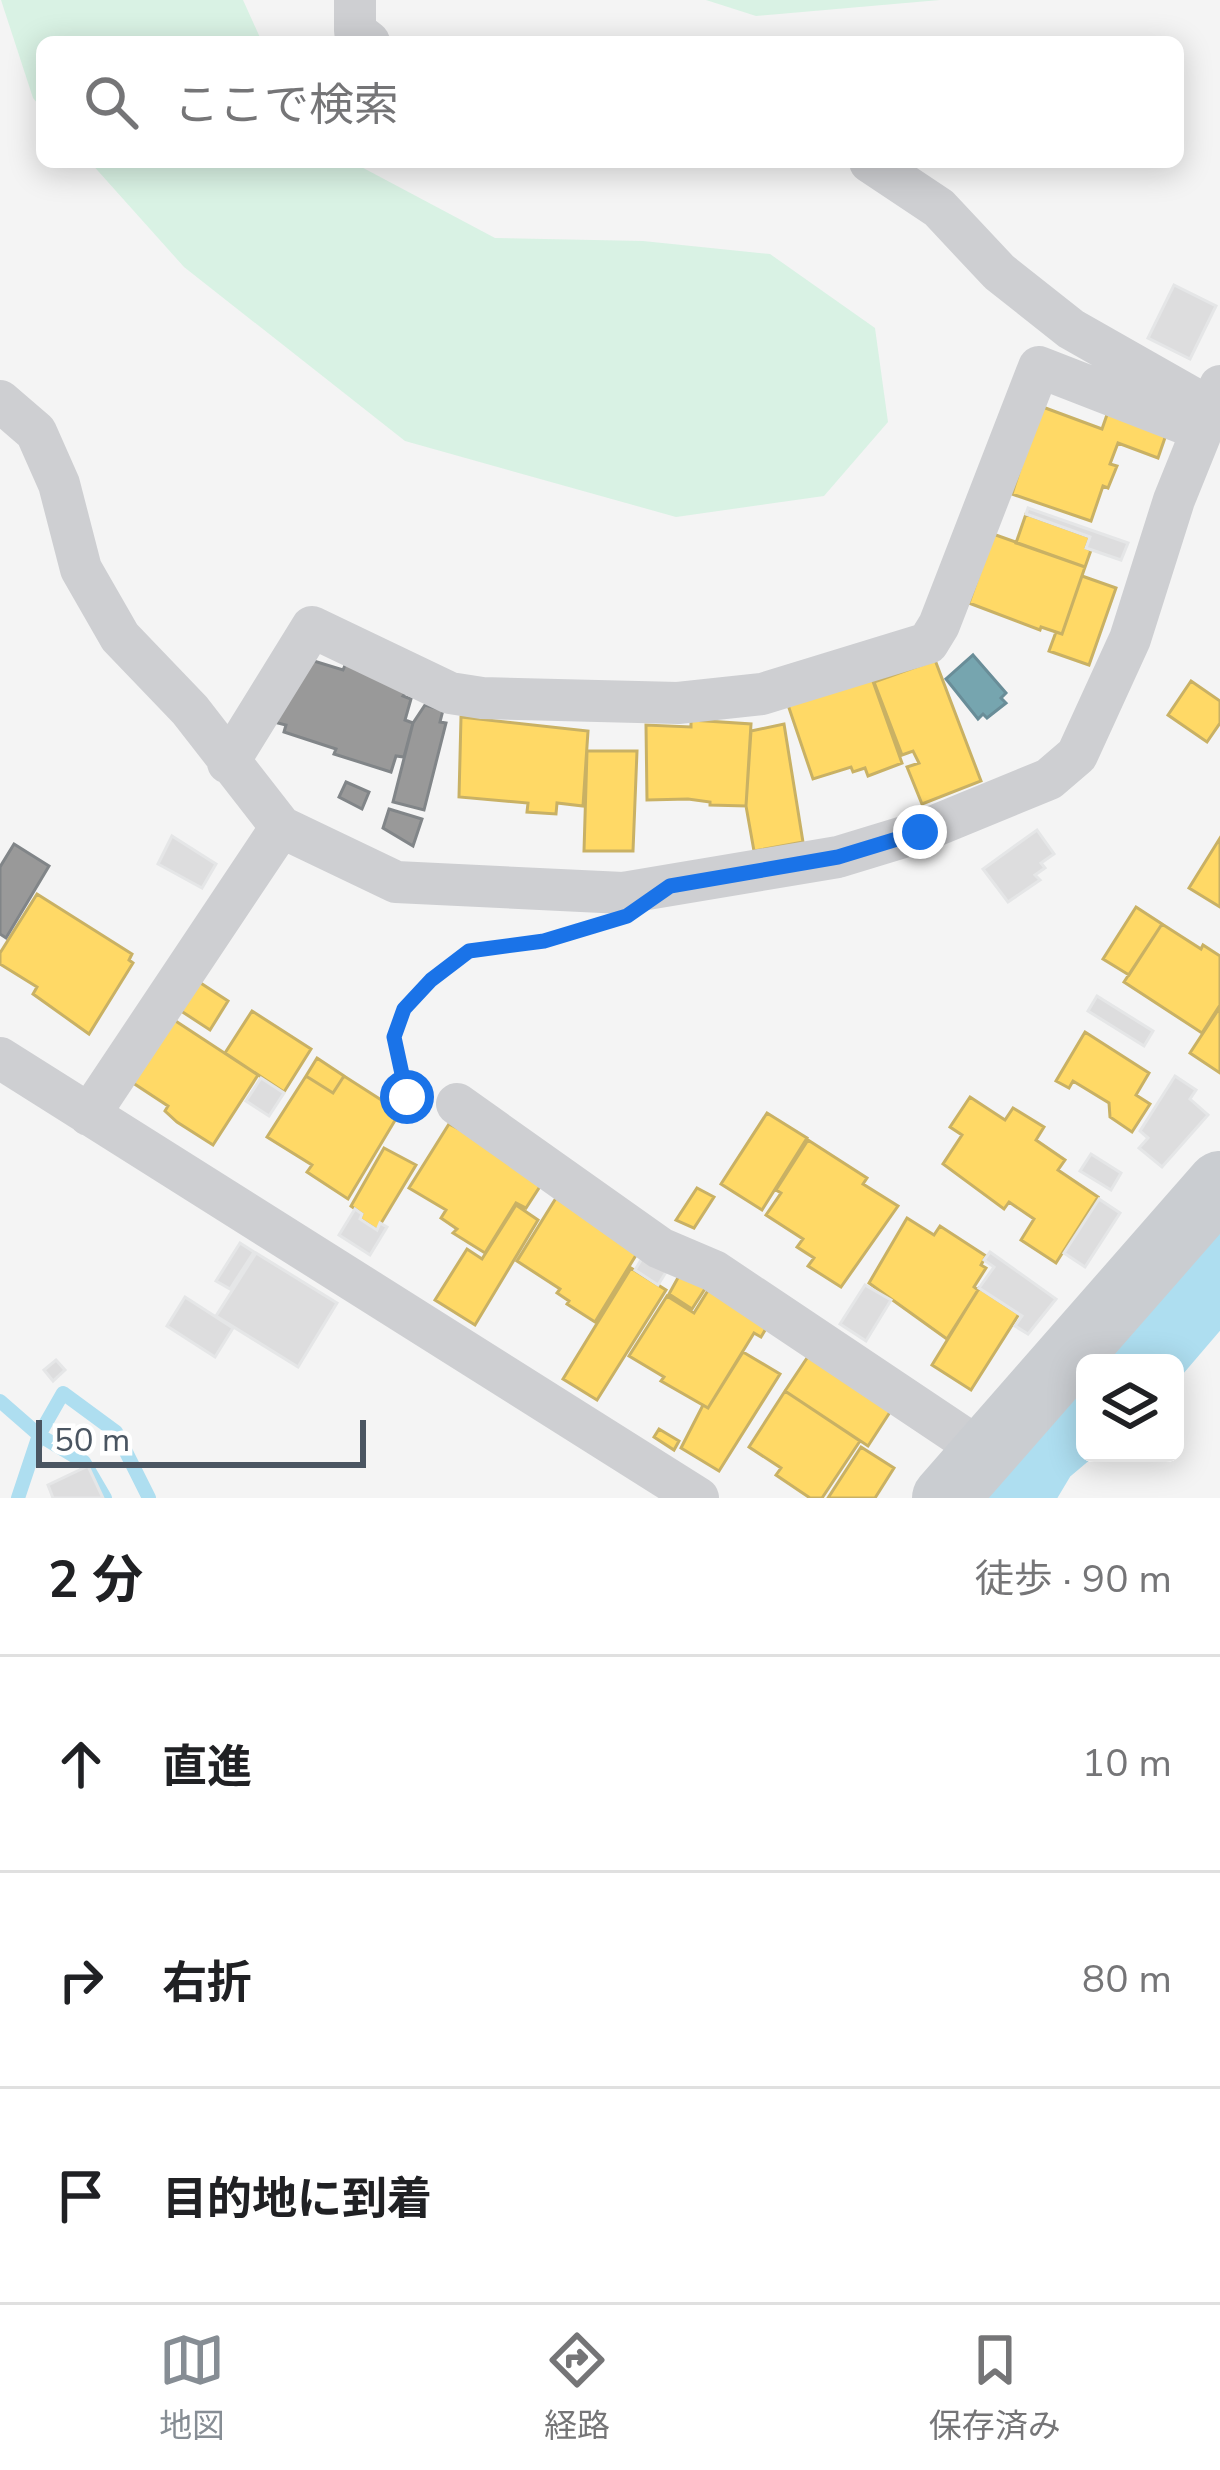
<!DOCTYPE html>
<html lang="ja">
<meta charset="utf-8">
<style>
body{margin:0;font-family:"Nunito Sans","Noto Sans JP",sans-serif;background:#f2f2f2;color:#202124}
.controls{position:absolute;right:36px;bottom:36px;display:grid;overflow:hidden;border-radius:18px;box-shadow:0 6px 30px #0003}
.controls button{width:108px;height:108px;display:grid;place-items:center;padding:0;border:0;border-bottom:3px solid #e0e0e0;background:#fff;color:#202124;font:60px sans-serif}
.scale{position:absolute;left:36px;bottom:30px;width:330px;box-sizing:border-box;padding-left:12px;border:6px solid #4a5561;border-top:0;font-size:33px;line-height:42px;white-space:nowrap;color:#4a5561;-webkit-text-stroke:9px #fff;paint-order:stroke}
.stop{position:absolute;width:36px;height:36px;margin:-27px;border:9px solid #1a73e8;border-radius:50%;background:#fff}
.stop.end{background:#1a73e8;border-color:#fff;box-shadow:0 3px 12px #0008}
.list{margin:0;padding:0;list-style:none}
h2{display:flex;justify-content:space-between;align-items:center;height:156px;margin:0;padding:0 48px;font-size:51px}
h2 small{font-size:39px;font-weight:400;color:#757577}
.list li{display:grid;grid-template-columns:78px 1fr auto;gap:36px;align-items:center;box-sizing:border-box;height:216px;padding:0 48px;border-top:3px solid #e0e0e0}
.list b{display:block;font-size:45px;white-space:nowrap}
.list em{font-size:39px;font-style:normal;color:#757577}
.icon{flex:none;width:66px;height:66px;fill:none;stroke:currentColor;stroke-width:2;stroke-linecap:round;stroke-linejoin:round}
.map{position:relative;flex:none;width:1220px;height:1498px;overflow:hidden}
.search{position:absolute;background:#fff;box-shadow:0 6px 30px #0003;left:36px;right:36px;top:36px;height:132px;display:flex;align-items:center;gap:30px;box-sizing:border-box;padding:0 42px;border-radius:18px;color:#757577;font-size:45px}
.sheet{height:804px;background:#fff}
nav{display:flex;justify-content:space-around;align-items:center;box-sizing:border-box;height:168px;border-top:3px solid #e0e0e0;background:#fff;font-size:33px;color:#757577}
nav a{display:grid;justify-items:center;gap:6px}
nav .on{color:#868d94}
.map>svg:first-child{display:block}
.green{fill:#d9f2e4}
.homes{fill:#ffd966;stroke:#c9b164;stroke-width:3}
.public{fill:#76a5af;stroke:#698d98;stroke-width:3}
.industry{fill:#999;stroke:#818588;stroke-width:3}
.lines{fill:none;stroke-linecap:round;stroke-linejoin:round}
.stream{stroke:#aedef0;stroke-width:14}
.river{stroke:#aedef0;stroke-width:78}
.building{fill:#ddddde;stroke:#e5e6e7;stroke-width:3}
.path{stroke:#bcc7c4;stroke-width:8;stroke-dasharray:9 6;stroke-linecap:butt}
.street{stroke:#cecfd2;stroke-width:42}
.primary{stroke:#cacdd1;stroke-width:66}
.route{stroke:#1a73e8;stroke-width:15}
</style>
<div class="map">
<svg width="1220" height="1498" viewBox="0 0 1220 1498">
<rect width="100%" height="100%" fill="#f4f4f4"/>
<path class="green" d="M1,0H243L262,42H42V109L33,98Z
M706,0H940L756,16Z
M90,162H352L495,238L643,241L770,254L875,328L888,422L824,496L676,517L405,441L184,267Z"/>
<path class="homes" d="M1040,406L1102,429L1109,409L1168,429L1158,458L1118,443L1110,464L1117,466L1108,488L1103,486L1091,521L1012,494Z
M1026,514L1090,537L1086,548L1091,550L1085,567L1016,543Z
M993,534L1085,567L1062,634L1041,627L1040,630L969,603Z
M1082,576L1116,588L1089,665L1049,651L1056,632L1062,634Z
M935,660L981,781L922,804L907,767L919,763L913,751L902,755L874,682Z
M870,673L902,763L868,776L865,768L853,772L851,767L813,779L787,702Z
M1191,681L1220,701V723L1207,742L1168,715Z
M461,717L588,731L583,806L557,803L556,814L527,812L528,803L459,797Z
M691,720L751,724L746,806L710,805V802L688,799L647,800L646,725L691,727Z
M784,724L803,842L754,851L746,806L751,731Z
M587,751H637L633,851H584Z
M1220,838V907L1189,888Z
M37,894L132,954L129,960L133,963L89,1034L33,994L37,987L0,964V953Z
M1136,907L1162,924L1129,975L1103,959Z
M1162,924L1201,949L1203,945L1220,956V1005L1202,1033L1124,982Z
M193,978L228,1001L210,1030L175,1007Z
M1220,1007V1073L1190,1053Z
M252,1011L311,1049L284,1092L225,1053Z
M168,1016L258,1075L213,1145L177,1122L165,1111L168,1106L127,1079Z
M1085,1032L1149,1073L1136,1095L1150,1104L1132,1132L1110,1117L1109,1103L1073,1081L1069,1088L1056,1081Z
M317,1058L344,1076L333,1093L306,1076Z
M306,1076L333,1093L344,1076L400,1112L348,1199L307,1172L312,1165L267,1137Z
M970,1097L1005,1120L1013,1108L1044,1127L1036,1140L1065,1160L1058,1170L1098,1197L1056,1263L1021,1240L1034,1219L1009,1202L1004,1209L943,1164L962,1135L950,1127Z
M767,1113L807,1138L762,1210L721,1184Z
M449,1124L548,1174L526,1208L516,1203L485,1253L453,1233L457,1229L441,1218L446,1210L409,1188Z
M808,1140L867,1178L863,1184L898,1206L841,1287L808,1266L814,1258L797,1247L803,1239L766,1215L781,1193L776,1190Z
M384,1148L416,1165L377,1230L360,1219L362,1214L351,1206Z
M697,1188L714,1197L694,1228L676,1220Z
M556,1198L641,1247L595,1322L567,1304L569,1301L557,1293L560,1289L517,1261Z
M516,1205L538,1220L475,1325L435,1300L467,1249L482,1259Z
M907,1218L934,1235L940,1226L986,1256L981,1265L986,1268L974,1287L978,1290L947,1339L869,1283Z
M685,1265L710,1281L692,1309L669,1294Z
M631,1268L666,1290L597,1400L563,1379Z
M712,1284L771,1320L761,1337L754,1333L708,1408L661,1381L664,1377L629,1356L667,1296L694,1313Z
M979,1288L1019,1314L971,1390L932,1365Z
M743,1352L780,1374L719,1471L681,1448L703,1405L708,1408Z
M809,1355L892,1409L868,1446L785,1391Z
M785,1391L860,1441L822,1498H810L776,1475L781,1468L749,1447Z
M659,1429L679,1441L674,1450L654,1437Z
M861,1447L894,1468L875,1498H828Z"/>
<path class="public" d="M973,655L1006,693L1001,698L1006,703L987,718L983,714L978,719L946,679Z"/>
<path class="industry" d="M304,658L343,670L348,658L407,690L403,696L411,699L405,720L413,723L404,757L396,756L391,772L334,754L336,749L284,732L286,725L266,720Z
M425,705L443,710L440,722L446,723L424,810L393,802L413,723Z
M346,782L369,792L362,809L339,797Z
M389,809L422,819L413,846L383,828Z
M14,844L49,866L6,938L0,934V867Z"/>
<g class="lines">
<path class="stream" d="M0,1401L39,1435L63,1393L116,1432L149,1498
M18,1498L39,1435L84,1462L105,1498"/>
<path class="river" d="M1141,1363L1220,1271
M1012,1498L1040,1451L1085,1413"/>
</g>
<path class="building" d="M1174,285L1216,306L1190,359L1148,338Z
M1028,508L1128,543L1121,560L1086,548L1090,537L1026,514Z
M1037,830L1054,854L1041,863L1045,868L1035,875L1040,880L1008,902L983,869Z
M172,836L216,864L202,888L158,864Z
M1097,996L1153,1031L1144,1046L1088,1011Z
M1175,1076L1196,1090L1190,1099L1208,1115L1162,1167L1139,1148L1148,1138L1140,1131Z
M261,1078L284,1093L269,1116L246,1101Z
M1091,1154L1121,1173L1111,1190L1080,1171Z
M1099,1199L1120,1213L1085,1267L1064,1253Z
M355,1209L362,1214L360,1219L377,1230L380,1223L387,1227L370,1255L339,1235Z
M240,1243L254,1252L230,1289L216,1281Z
M647,1250L671,1264L658,1285L635,1270Z
M990,1252L1056,1299L1028,1334L1015,1326L1022,1316L979,1288L994,1267L984,1260Z
M256,1253L337,1303L298,1367L216,1316Z
M865,1285L891,1300L866,1341L840,1324Z
M185,1297L233,1328L215,1357L167,1326Z
M56,1360L65,1370L53,1381L44,1370Z
M88,1466L103,1498H53L48,1485Z"/>
<g class="lines">
<path class="path" d="M417,1097H408L393,1037L404,1009L431,980L469,951L563,935"/>
<path class="street" d="M355,0V31L369,42
M870,162L939,208L999,272L1071,329L1210,408
M0,401L36,432L59,484L81,569L120,637L190,710L281,827L396,882L623,893L838,857L920,832L1049,779L1077,755L1130,639L1174,500L1220,386
M228,763L312,627L450,693L482,698L678,703L762,694L928,643L939,625L1039,367L1201,430
M0,1058L698,1498
M457,1104L660,1248L714,1271L986,1453
M89,1115L281,827"/>
<path class="primary" d="M945,1498L1220,1184"/>
</g>
<g class="lines">
<path class="route" d="M407,1097L394,1037L404,1009L431,980L469,951L544,941L627,916L670,886L838,857L920,832"/>
</g>
</svg>
<div class="controls">
<button><svg class="icon" aria-label="layers" viewBox="0 0 24 24"><path d="M12 4l9 5-9 5-9-5zM3 14l9 5 9-5"/></svg></button>
</div>
<div class="scale">50 m</div>
<div class="stop" style="left:407px;top:1097px"></div>
<div class="stop end" style="left:920px;top:832px"></div>
<div class="search"><svg class="icon" aria-label="search" viewBox="0 0 24 24"><circle cx="10" cy="10" r="6"/><path d="M15 15l6 6"/></svg>ここで検索</div>
</div>
<section class="sheet">
<h2>2 分<small>徒歩 · 90 m</small></h2>
<ul class="list">
<li><svg class="icon" aria-label="ahead" viewBox="0 0 24 24"><path d="M12 20V5M6 11l6-6 6 6"/></svg><div><b>直進</b></div><em>10 m</em></li>
<li><svg class="icon" aria-label="right" viewBox="0 0 24 24"><path d="M7 20v-9h11M14 6l5 5-5 5"/></svg><div><b>右折</b></div><em>80 m</em></li>
<li><svg class="icon" aria-label="arrive" viewBox="0 0 24 24"><path d="M6 21V4h12l-3 4 3 4H6"/></svg><div><b>目的地に到着</b></div></li>
</ul>
</section>
<nav>
<a class="on"><svg class="icon" aria-label="map" viewBox="0 0 24 24"><path d="M3 6l6-2 6 2 6-2v14l-6 2-6-2-6 2zM9 4v14M15 6v14"/></svg>地図</a>
<a><svg class="icon" aria-label="directions" viewBox="0 0 24 24"><path d="M12 3l9 9-9 9-9-9zM9 14v-3h6M13 9l2 2-2 2"/></svg>経路</a>
<a><svg class="icon" aria-label="saved" viewBox="0 0 24 24"><path d="M7 4h10v16l-5-4-5 4z"/></svg>保存済み</a>
</nav>
